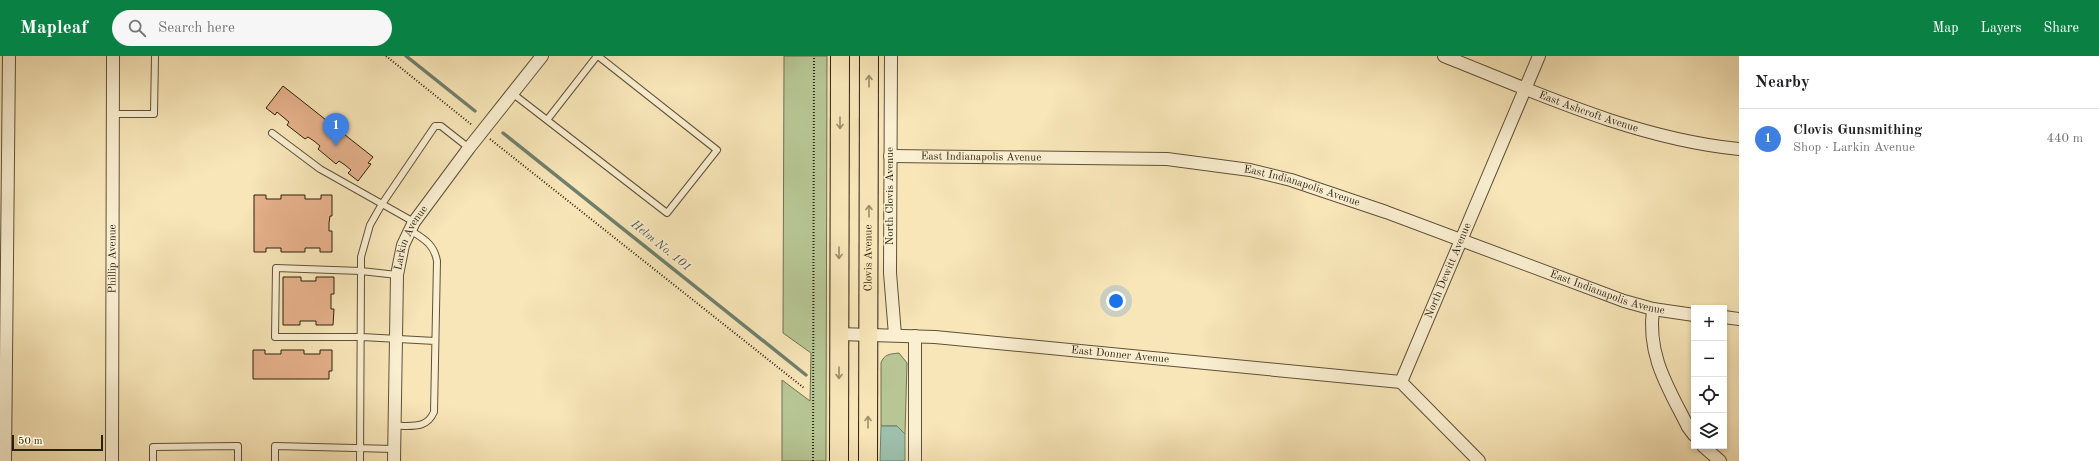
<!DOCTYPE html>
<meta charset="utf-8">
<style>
body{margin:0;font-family:"Old Standard TT",serif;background:#f6f6f6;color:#202124}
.controls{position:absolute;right:12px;bottom:12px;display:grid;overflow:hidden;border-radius:0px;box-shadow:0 2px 6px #0003}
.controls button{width:36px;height:36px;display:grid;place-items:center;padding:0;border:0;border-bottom:1px solid #e0e0e0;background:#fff;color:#202124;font:20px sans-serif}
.scale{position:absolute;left:12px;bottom:10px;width:91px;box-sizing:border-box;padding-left:4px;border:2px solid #2b1f0e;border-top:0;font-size:11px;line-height:14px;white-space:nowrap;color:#2b1f0e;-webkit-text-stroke:3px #faefd1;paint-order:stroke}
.you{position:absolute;left:1116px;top:245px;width:14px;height:14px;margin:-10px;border:3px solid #fff;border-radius:50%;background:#1a73e8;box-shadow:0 0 0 6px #1a73e833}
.badge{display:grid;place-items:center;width:26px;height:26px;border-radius:50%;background:#0b8043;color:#fff;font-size:13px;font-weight:700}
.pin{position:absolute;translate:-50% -33px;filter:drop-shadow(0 1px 2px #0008)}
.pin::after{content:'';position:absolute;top:21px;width:14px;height:12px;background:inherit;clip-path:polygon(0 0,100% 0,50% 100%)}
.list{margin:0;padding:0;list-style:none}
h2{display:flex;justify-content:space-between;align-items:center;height:52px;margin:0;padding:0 16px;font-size:17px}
h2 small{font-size:13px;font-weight:400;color:#757577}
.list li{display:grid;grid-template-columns:26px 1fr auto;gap:12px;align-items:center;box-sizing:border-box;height:60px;padding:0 16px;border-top:1px solid #e0e0e0}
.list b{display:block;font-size:15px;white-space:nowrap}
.list p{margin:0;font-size:13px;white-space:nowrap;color:#757577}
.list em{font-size:13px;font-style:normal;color:#757577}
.icon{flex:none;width:22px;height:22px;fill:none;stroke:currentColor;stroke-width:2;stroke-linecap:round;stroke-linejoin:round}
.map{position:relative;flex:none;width:1739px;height:405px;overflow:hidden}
header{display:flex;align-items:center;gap:24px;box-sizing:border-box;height:56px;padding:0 20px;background:#0b8043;color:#fff}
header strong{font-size:19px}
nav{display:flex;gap:22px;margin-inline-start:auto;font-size:14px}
.search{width:280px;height:36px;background:#f6f6f6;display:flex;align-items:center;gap:10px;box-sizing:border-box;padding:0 14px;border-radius:22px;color:#757577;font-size:15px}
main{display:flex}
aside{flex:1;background:#fff}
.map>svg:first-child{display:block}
.green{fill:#b7c694;stroke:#717251}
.water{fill:#9dc0ad;stroke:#6f806d}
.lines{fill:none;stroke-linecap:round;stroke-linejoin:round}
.stream{stroke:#6f806d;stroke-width:3.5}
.building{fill:#e6b18b;stroke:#2b1f0e}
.lane-casing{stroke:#5e5138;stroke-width:8}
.street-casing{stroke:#5e5138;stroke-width:14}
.primary-casing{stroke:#2b1f0e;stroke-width:20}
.path{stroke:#2b1f0e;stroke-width:2;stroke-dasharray:1 2;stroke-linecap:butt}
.lane{stroke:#faefd1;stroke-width:6}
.street{stroke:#faefd1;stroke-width:12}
.primary{stroke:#f8e6b8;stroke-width:18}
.oneway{stroke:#9c8c6c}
.labels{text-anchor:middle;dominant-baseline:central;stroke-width:3;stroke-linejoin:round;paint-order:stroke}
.street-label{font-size:11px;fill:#2b1f0e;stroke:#faefd1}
.water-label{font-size:12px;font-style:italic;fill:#535746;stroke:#faefd1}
</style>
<header>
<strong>Mapleaf</strong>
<div class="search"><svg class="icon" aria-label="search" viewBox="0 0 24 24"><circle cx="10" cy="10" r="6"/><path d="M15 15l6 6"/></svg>Search here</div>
<nav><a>Map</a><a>Layers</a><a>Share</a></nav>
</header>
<main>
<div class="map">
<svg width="1739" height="405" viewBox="0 0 1739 405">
<rect width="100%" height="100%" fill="#f8e6b8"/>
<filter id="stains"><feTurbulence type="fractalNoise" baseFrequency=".005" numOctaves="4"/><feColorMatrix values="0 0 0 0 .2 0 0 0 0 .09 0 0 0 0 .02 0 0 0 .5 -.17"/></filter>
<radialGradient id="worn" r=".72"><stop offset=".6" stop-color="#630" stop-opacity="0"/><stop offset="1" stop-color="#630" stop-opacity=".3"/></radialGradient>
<path class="green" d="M784,0H827L826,405H782V324L810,345L811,297L783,277Z
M899,297L907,307L905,378L897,370H881V307C884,298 890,298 899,297Z"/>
<path class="water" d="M881,370H897L905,378V405H880Z"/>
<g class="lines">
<path class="stream" d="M406,0L475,55
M503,77L806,319"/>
</g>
<path class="building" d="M283,30L373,101L368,107L371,108L358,125L348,117L351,114L345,109L339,105L336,108L318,93L320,90L314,85L308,81L305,83L287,69L289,66L277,56L275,59L266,52Z
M254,139H266V143H281V139H305V143H321V139H332V160H330L329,167V175H332V196H320V192H305V196H281V192H266V196H254Z
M283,221H301V225H316V221H334V238H331V253H334L333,269H316V265H300V269H283Z
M253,294H265V298H281V294H304V298H320V294H332V315H329V323H253Z"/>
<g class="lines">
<g class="lane-casing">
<path id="lane" d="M512,37L667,157L717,94L598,0
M112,58H154L155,0
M547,64L597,0
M272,77L320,113L414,166
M397,219L361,215L276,212L275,281H362L435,285
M394,370C411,369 426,374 434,356L437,205C434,188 424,183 410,174
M153,405V391L238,390V405
M275,405V390L394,393
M360,405L361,215V201L370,169L382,148L435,70H441L469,92"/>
</g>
<g class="street-casing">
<g id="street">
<path d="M891,0L890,217L895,279"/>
<path id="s1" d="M1444,0C1539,38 1637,83 1739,93"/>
<path id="s2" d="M890,100L1167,103L1250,114L1291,124L1386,156L1624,245L1653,253L1694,259"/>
<path d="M1653,253C1647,300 1668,331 1688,371L1694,379"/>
<path d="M1724,261L1739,263"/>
<path id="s3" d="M839,278L935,281L1401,326"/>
<path d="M1703,390L1720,405"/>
<path d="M5,405L9,0"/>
<path id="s4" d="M112,405L113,0"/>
<path id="s5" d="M394,405L397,219L403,189L414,166L469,92L542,0"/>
<path d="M915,405V280"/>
<path id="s6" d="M1479,405L1401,326L1539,0"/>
</g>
</g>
<g class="primary-casing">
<g id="primary">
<path d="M839,405L840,0"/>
<path id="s7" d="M868,405L869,0"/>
</g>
</g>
<path class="path" d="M386,0L472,69
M490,83L804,332
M813,405L814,0"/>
<use href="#lane" class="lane"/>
<use href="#street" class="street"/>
<use href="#primary" class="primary"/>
</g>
<defs><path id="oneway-shaft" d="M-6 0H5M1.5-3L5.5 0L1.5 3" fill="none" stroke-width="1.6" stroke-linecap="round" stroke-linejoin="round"/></defs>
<g class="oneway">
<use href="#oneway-shaft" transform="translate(869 25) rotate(-90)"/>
<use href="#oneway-shaft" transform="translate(840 67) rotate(90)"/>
<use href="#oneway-shaft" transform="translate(869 155) rotate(-90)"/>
<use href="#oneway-shaft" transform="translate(839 197) rotate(90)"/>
<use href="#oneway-shaft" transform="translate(839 317) rotate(90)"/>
<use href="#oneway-shaft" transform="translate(868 366) rotate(-90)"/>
</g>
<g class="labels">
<g class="street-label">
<text stroke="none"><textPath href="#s1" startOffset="155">East Ashcroft Avenue</textPath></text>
<text stroke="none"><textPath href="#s2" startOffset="91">East Indianapolis Avenue</textPath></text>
<text stroke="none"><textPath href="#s2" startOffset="415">East Indianapolis Avenue</textPath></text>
<text transform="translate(890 140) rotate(-90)">North Clovis Avenue</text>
<text stroke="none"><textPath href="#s5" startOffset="226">Larkin Avenue</textPath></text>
<text stroke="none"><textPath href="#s4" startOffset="202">Phillip Avenue</textPath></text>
<text stroke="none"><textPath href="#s7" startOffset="203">Clovis Avenue</textPath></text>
<text stroke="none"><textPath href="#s6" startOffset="232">North Dewitt Avenue</textPath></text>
<text stroke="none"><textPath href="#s2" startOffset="739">East Indianapolis Avenue</textPath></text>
<text stroke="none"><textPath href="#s3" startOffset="282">East Donner Avenue</textPath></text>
</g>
<g class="water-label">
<text transform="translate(661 190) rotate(39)">Helm No. 101</text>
</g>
</g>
<rect width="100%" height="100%" filter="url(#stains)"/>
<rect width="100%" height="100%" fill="url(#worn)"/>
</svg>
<div class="controls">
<button>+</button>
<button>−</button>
<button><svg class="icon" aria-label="locate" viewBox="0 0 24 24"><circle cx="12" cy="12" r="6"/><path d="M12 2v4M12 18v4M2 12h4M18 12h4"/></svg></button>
<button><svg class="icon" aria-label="layers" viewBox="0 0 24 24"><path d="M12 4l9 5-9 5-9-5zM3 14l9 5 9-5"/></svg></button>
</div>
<div class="scale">50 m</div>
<div class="you"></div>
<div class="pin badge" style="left:336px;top:90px;background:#3f7fe0">1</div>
</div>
<aside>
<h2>Nearby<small></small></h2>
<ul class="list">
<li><span class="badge" style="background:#3f7fe0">1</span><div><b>Clovis Gunsmithing</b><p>Shop · Larkin Avenue</p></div><em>440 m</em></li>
</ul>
</aside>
</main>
